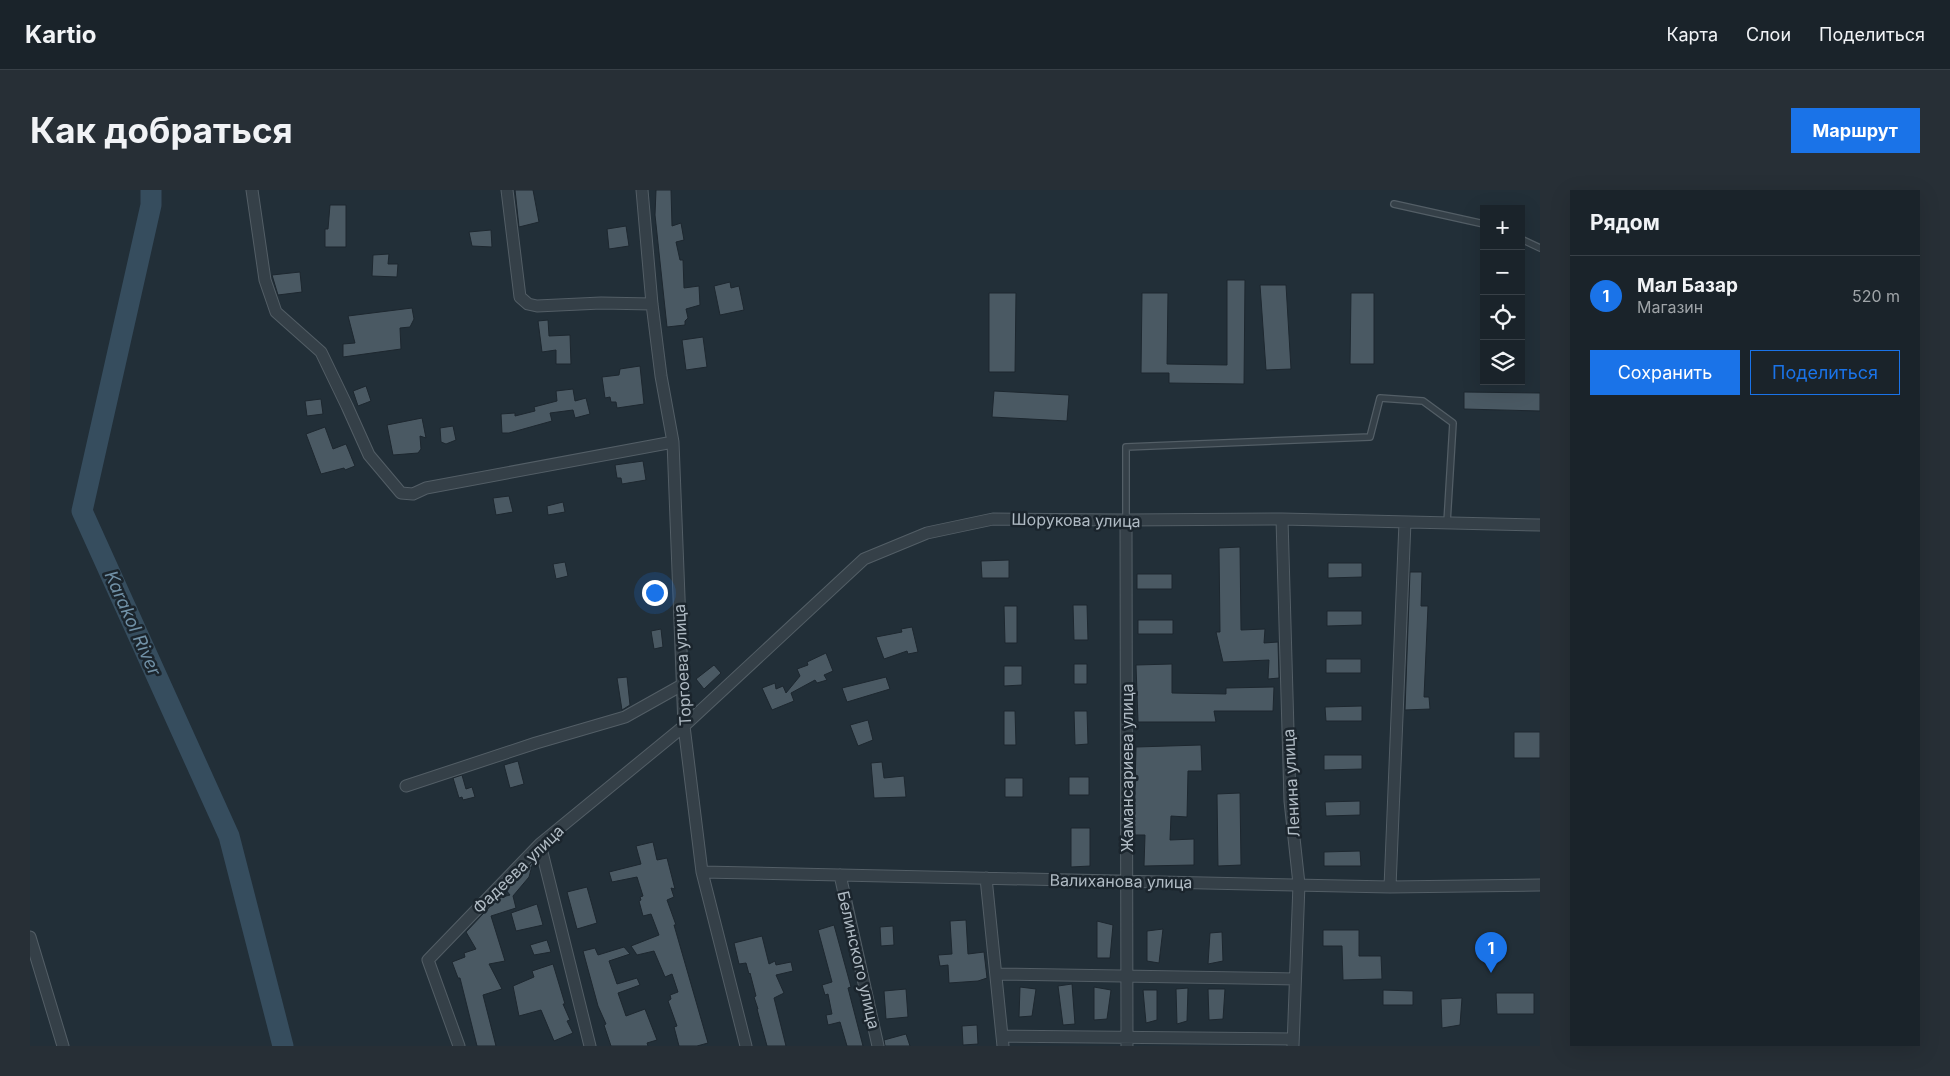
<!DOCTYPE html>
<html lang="ru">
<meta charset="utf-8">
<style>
body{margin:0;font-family:Inter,sans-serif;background:#272f36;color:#f1f3f6}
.controls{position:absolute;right:15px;top:15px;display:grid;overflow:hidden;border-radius:0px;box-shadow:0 5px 20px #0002}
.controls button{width:45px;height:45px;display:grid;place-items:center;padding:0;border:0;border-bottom:1px solid #384047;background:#1a232a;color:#f1f3f6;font:25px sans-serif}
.you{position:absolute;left:624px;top:402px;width:18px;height:18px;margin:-12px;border:4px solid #fff;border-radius:50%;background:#1a73e8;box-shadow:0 0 0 8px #1a73e833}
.badge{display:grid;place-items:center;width:32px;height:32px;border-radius:50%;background:#1a73e8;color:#fff;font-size:16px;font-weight:700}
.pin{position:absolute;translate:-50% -41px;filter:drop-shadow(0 1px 2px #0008)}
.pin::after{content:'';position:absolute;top:26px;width:18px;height:15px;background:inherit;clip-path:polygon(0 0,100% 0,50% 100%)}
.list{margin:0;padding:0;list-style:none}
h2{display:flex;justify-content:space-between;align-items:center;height:65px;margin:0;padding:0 20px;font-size:21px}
h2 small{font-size:16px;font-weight:400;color:#9fa4a8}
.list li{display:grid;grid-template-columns:32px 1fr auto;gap:15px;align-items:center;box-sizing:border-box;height:80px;padding:0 20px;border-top:1px solid #384047}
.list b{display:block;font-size:19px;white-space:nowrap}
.list p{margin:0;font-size:16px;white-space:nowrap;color:#9fa4a8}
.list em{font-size:16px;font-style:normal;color:#9fa4a8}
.actions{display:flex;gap:10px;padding:15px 20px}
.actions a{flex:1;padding:11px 0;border:1px solid #1a73e8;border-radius:0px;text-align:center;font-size:18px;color:#1a73e8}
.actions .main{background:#1a73e8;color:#fff}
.icon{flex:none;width:28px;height:28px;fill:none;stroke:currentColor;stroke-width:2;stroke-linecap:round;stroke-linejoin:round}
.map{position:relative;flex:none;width:1510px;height:856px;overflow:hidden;border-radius:0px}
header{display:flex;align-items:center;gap:30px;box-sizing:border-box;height:70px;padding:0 25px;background:#1a232a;border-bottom:1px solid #384047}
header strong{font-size:24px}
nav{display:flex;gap:28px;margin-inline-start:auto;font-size:18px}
.intro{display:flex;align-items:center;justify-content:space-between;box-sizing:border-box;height:120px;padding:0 30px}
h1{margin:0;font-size:35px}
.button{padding:12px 22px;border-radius:0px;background:#1a73e8;color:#fff;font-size:18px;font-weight:700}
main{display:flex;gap:30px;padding:0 30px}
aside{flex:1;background:#1a232a;border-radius:0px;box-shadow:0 5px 20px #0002}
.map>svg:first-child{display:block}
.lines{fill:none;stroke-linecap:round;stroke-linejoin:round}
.river{stroke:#364d5e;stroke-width:21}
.building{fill:#4a5963;stroke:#1d272f}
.lane-casing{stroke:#535e66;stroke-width:8}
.street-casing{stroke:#535e66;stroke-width:13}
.lane{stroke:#354048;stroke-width:5.5}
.street{stroke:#354048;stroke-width:11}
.labels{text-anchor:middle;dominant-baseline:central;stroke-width:5;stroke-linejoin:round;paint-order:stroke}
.street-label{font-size:16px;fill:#b0bbc4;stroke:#1b252d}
.water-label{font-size:18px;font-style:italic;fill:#7191a7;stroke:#1b252d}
</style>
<header>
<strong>Kartio</strong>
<nav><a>Карта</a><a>Слои</a><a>Поделиться</a></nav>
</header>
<div class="intro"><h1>Как добраться</h1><a class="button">Маршрут</a></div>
<main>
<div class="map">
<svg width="1510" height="856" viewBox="0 0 1510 856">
<rect width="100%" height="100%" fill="#222f38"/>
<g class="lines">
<path class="river" d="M121,0V15L52,321L199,646L253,856"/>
</g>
<path class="building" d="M485,0H503L509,32L489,37Z
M626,0H641L642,36L651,33L654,50L646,52L650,70H653L654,98L669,96L670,115L656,119L658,128L655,131V135L637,137L625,25Z
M300,15H316V57H295V39H298Z
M596,36L599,56L579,59L577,39Z
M461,40L462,57L442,56L439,42Z
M359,64L358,74H368L367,87L342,86L343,65Z
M270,82L272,102L248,105L242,85Z
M1197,90H1215L1214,194L1139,193V183H1111L1112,103H1138L1137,174L1197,175Z
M700,92L701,98L709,96L714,120L690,125L684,96Z
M1230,95H1256L1261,179L1236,180Z
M959,103H986L985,182H959Z
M1321,103H1344V174H1320Z
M382,118L384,129L380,137L370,138L371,159L313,167V154L325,153L318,126Z
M518,130L519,146L540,145L541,174H526V160L512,162L508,131Z
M673,147L677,177L656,180L652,150Z
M610,176L614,214L587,218L586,212H581L580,207L575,208L572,187L589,185L590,179Z
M336,196L341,211L328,216L323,201Z
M543,199L545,211L556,208L560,224L545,228L543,220L520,223L522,231L479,243H472L471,224L485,223V226L505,221L504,217L527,211L526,201Z
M964,201L1039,205L1037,231L962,227Z
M1434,202L1510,203V221L1434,219Z
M291,209L293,224L277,226L275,211Z
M392,228L396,248L390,246L391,259L388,263L363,265L357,235Z
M423,236L426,250L416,254L411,252L410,238Z
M295,237L303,259L316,254L325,276L315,280L314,278L291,284L276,244Z
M613,271L616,290L592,294L591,288H587L585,275Z
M479,306L483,322L466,325L463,308Z
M533,312L535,322L518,325L517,316Z
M1210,357L1211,440L1235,439L1234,453L1248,452L1249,488L1238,489L1239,470L1193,472L1186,442H1190L1189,358Z
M979,370V388H952L951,371Z
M535,372L538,386L526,389L523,374Z
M1298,373H1332V387L1298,388Z
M1380,382H1392L1391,416H1398L1394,507H1399L1400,519L1375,520Z
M1107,384H1142V399H1107Z
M1043,415H1057L1058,450H1044Z
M974,416H987V453H975Z
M1297,421H1332V435L1297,436Z
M1108,430H1143V444H1108Z
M882,437L888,462L878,464L877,461L854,469L846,447L872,442L871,439Z
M631,439L633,457L624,459L621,441Z
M796,463L803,481L794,485L797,490L787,493L785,490L761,503L764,511L742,520L732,498L745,493L746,499L753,496L756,503L770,486L767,479L778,475L777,472Z
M1296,469H1331V483H1296Z
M1044,474H1057V494H1044Z
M1142,474V503L1196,504V498L1244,497L1243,521H1184L1186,532H1108L1106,475Z
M684,475L691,483L674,499L666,489Z
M974,476H992V495L974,496Z
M597,487L600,515L592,520L587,488Z
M856,487L860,499L817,512L812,498Z
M1332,516V531H1296L1295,517Z
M974,521H985L986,555H974Z
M1044,521H1057L1058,554L1045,555Z
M838,530L843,550L828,556L820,535Z
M1484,542H1510V568H1484Z
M1171,555L1172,581H1158L1157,627L1141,626L1140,650L1164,649V675L1114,676L1115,645H1104L1106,557Z
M1294,565H1332V579L1294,580Z
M488,571L494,594L480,598L474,575Z
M852,572L854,588L874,586L876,607L844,608L841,573Z
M432,585L436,599L442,597L445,607L433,610L432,607L429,608L423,588Z
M1039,587H1059V605H1039Z
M975,588H993V607H975Z
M1210,603L1211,675L1188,676L1187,604Z
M1330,611V625L1296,626L1295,612Z
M1041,638H1060V676L1041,677Z
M623,652L627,670L637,668L645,699L641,698L644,707L637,710L646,735H644L678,853L667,856H649L644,837L647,836L638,811L641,809L640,805L648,802L642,784L635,787L624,761L607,765L601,756L629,745L621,724L613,726L609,711L611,710L610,707L613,706L607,687L582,692L579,682L611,674L606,656Z
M1330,661L1331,676H1294V662Z
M503,672L499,687L483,706L486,718L461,726L475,771L459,774L472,799L453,805L466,856H447L430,788H428L422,772L435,767L434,763L446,759L436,742L468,708L480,705L476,700Z
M557,697L567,733L547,739L537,702Z
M507,714L513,735L486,741L481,723Z
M936,730L938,764L954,762L957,788L948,791L919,793L918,775L910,776L908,765L922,764L920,731Z
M1067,731L1083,735L1080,768H1067Z
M804,735L821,797L818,798L833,856H817L810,832L798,835L796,825L802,824L798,804L795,805L792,795L802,792L788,740Z
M863,736L864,755L851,756L850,737Z
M1133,739L1129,773L1117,771V741Z
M1293,740H1329V766H1351L1352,789L1313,790L1312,756H1293Z
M1192,742L1193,771L1178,774L1180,743Z
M732,746L739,774L745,771L746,775L761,772L763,781L746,785L754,803L744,808L756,856H737L727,819H728L724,807L726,806L720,783L719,784L716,773L709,774L704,753Z
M517,750L521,762L504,765L500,755Z
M594,757L600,764L579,771L587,794L607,788L610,795L588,803L596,826L615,819L627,850L617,853L618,856H581L574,835L576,834L568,816L553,761L565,758L568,765Z
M523,774L535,814H533L540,830L537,831L543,843L524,851L511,820L489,826L483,796L504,787L502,781Z
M1042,794L1045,834L1033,835L1028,796Z
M990,797L1006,799L1002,826L989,827Z
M1064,797L1081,800L1077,829L1064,830Z
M1158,798L1157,831L1147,834L1146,799Z
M876,799L878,827L856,829L854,801Z
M1178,799H1195L1193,829L1179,830Z
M1113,800H1127V830L1116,833Z
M1353,800L1383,801V815H1353Z
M1466,803H1504V824H1467Z
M1432,808L1430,835L1412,838L1411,809Z
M947,835L948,854L933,855L932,836Z
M876,844L880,856H855L854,850Z"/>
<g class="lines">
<g class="lane-casing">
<path id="lane" d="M1364,14L1454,34
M1491,49L1510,58
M1096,330V257L1340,247L1350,208L1393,211L1423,233L1417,333"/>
</g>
<g class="street-casing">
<path id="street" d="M222,0L235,90L246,122L291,162L317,216L339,265L371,303L383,304L396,298L643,252
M477,0L490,107L498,114L507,116L571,113L622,114
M612,0L622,114L631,186L643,252L654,536L672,682L716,856
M1252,329L1260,611L1269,694L1263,856
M1096,330L1097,856
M376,596L506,553L595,527L652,495
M510,654L560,856
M672,682L1360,697L1510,695
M810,685L848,856
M956,688L973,856
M1360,697L1375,332
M0,747L33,856
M966,784L1265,789
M972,846L1263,849
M429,856L398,770L510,654L654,536L834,369L897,343L963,329L1096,330L1252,329L1510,335"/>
</g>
<use href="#lane" class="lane"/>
<use href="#street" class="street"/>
</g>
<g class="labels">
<g class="street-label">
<text transform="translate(1046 330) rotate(1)">Шорукова улица</text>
<text transform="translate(652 475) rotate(-93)">Торгоева улица</text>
<text transform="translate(1097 578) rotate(-90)">Жамансариева улица</text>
<text transform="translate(1261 593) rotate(-93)">Ленина улица</text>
<text transform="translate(488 679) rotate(-44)">Фадеева улица</text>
<text transform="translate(1091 691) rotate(1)">Валиханова улица</text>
<text transform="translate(829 770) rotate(77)">Белинского улица</text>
</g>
<g class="water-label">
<text transform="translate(103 433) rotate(66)">Karakol River</text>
</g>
</g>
</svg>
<div class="controls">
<button>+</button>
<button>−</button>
<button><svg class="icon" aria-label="locate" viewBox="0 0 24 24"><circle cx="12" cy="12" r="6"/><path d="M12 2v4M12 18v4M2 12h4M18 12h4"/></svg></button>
<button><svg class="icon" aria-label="layers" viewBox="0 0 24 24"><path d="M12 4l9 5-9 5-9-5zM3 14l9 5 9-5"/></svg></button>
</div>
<div class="you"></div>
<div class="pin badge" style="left:1461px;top:783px">1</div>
</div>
<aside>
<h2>Рядом<small></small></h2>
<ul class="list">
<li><span class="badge">1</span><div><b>Мал Базар</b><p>Магазин</p></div><em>520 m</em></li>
</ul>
<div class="actions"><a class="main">Сохранить</a><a>Поделиться</a></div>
</aside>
</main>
